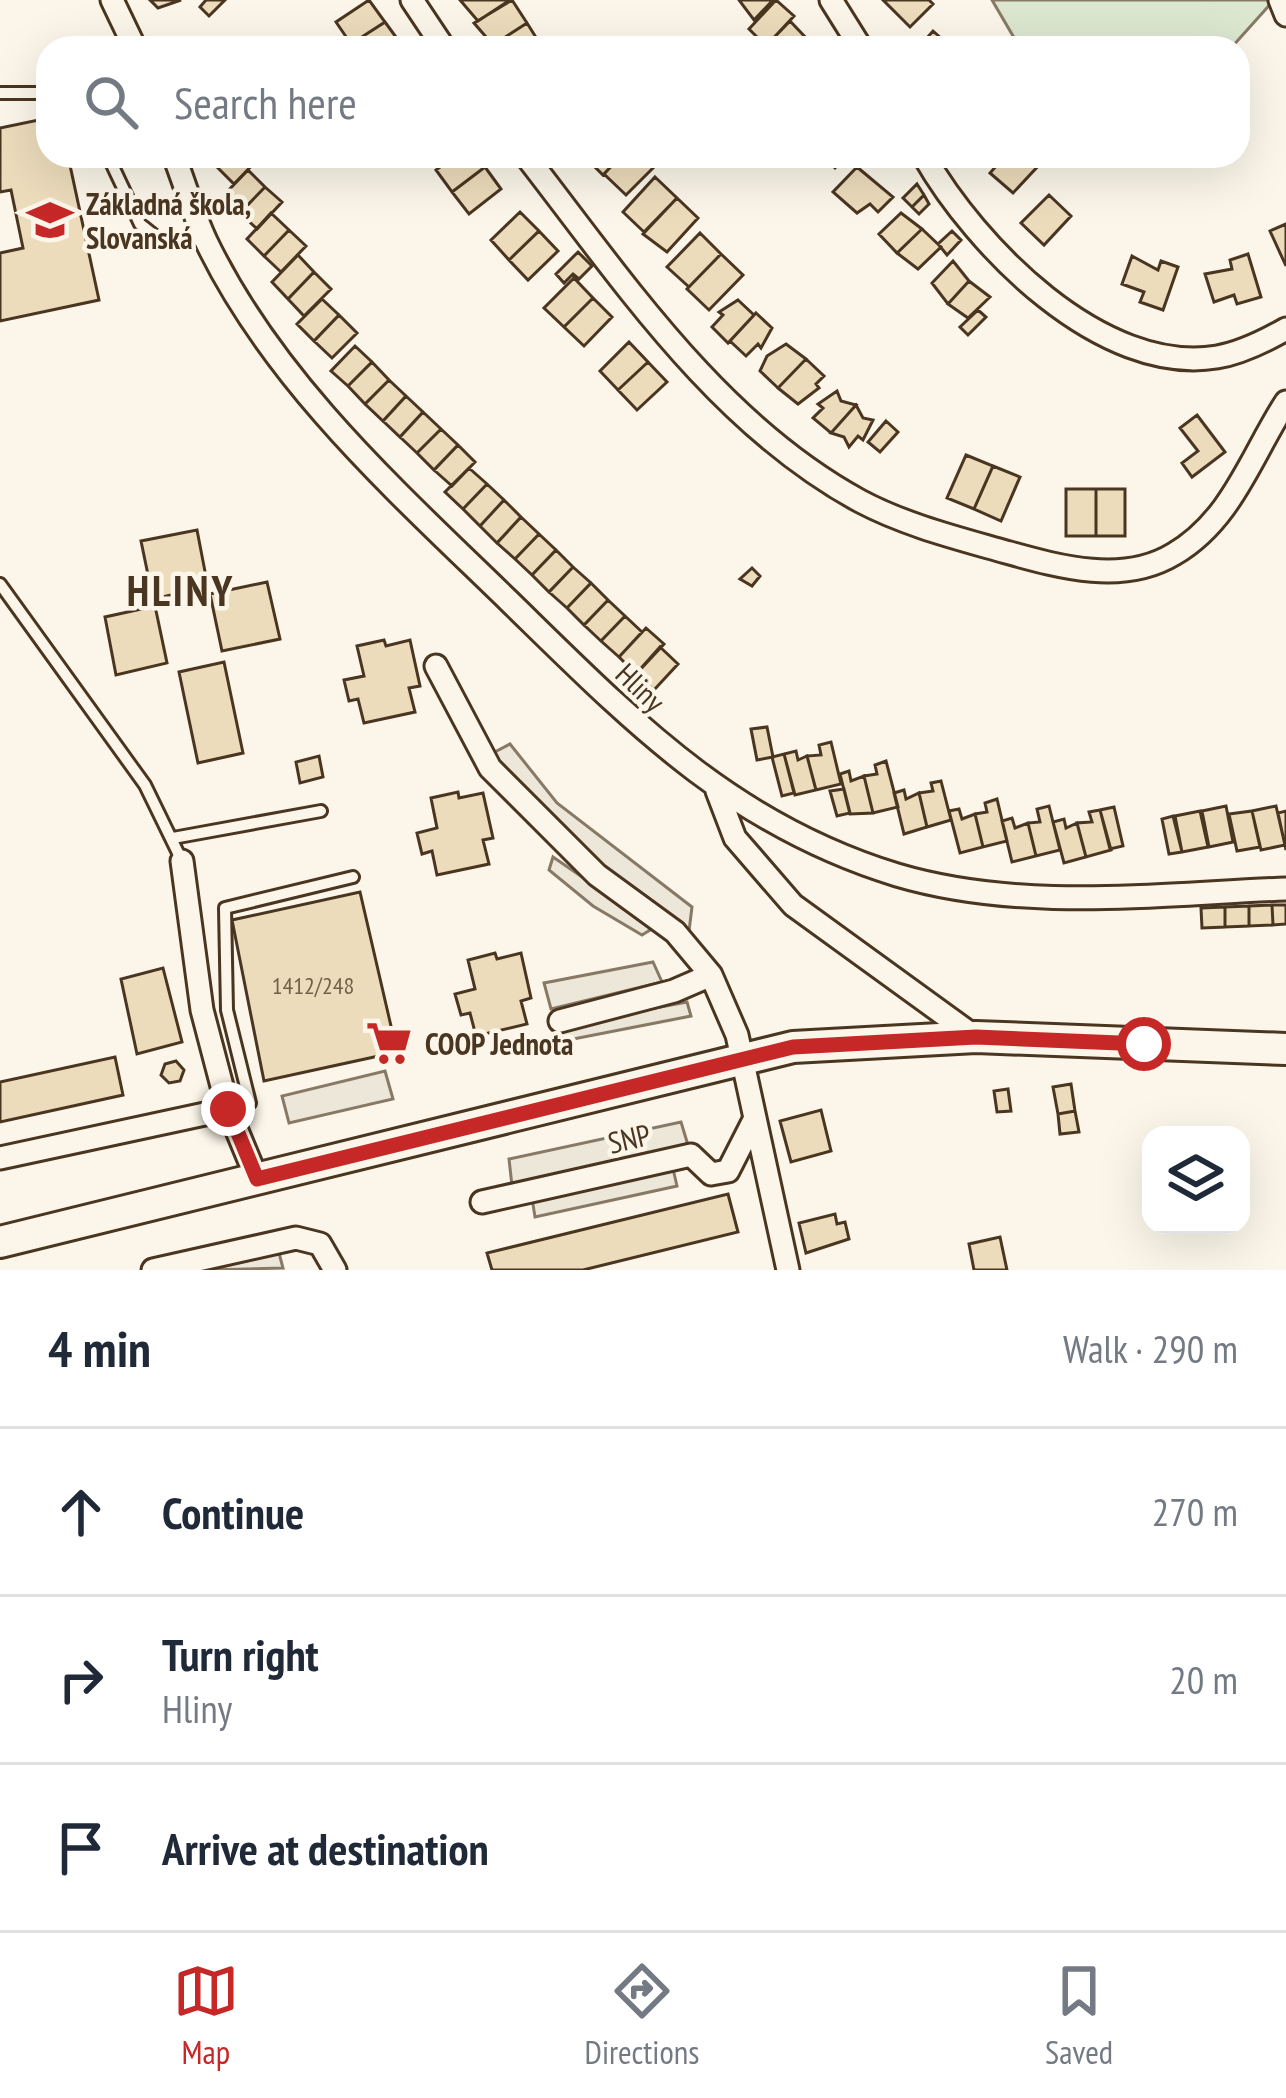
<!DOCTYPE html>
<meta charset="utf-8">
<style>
body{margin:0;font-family:"PT Sans Narrow",sans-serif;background:#f6f6f7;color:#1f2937}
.controls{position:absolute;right:36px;bottom:36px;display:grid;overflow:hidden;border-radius:24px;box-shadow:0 12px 48px #0002}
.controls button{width:108px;height:108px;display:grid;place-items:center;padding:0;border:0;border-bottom:3px solid #e0e1e3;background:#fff;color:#1f2937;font:60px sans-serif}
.stop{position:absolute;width:36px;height:36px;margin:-27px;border:9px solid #c62828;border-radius:50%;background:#fff}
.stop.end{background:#c62828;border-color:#fff;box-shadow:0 3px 12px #0008}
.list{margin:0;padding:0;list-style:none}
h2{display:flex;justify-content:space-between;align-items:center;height:156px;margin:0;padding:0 48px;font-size:51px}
h2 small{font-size:39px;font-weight:400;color:#747a83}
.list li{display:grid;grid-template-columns:78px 1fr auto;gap:36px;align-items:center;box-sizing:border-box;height:168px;padding:0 48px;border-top:3px solid #e0e1e3}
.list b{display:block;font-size:45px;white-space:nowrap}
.list p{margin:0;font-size:39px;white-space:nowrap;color:#747a83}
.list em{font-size:39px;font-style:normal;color:#747a83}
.icon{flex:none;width:66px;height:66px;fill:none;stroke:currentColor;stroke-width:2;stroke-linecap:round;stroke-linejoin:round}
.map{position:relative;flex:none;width:1286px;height:1270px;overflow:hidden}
.search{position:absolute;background:#fff;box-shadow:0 12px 48px #0002;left:36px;right:36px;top:36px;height:132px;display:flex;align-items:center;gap:30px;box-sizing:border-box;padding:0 42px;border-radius:36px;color:#747a83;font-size:45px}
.sheet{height:660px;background:#fff}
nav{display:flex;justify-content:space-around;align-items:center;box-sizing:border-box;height:168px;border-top:3px solid #e0e1e3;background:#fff;font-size:33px;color:#747a83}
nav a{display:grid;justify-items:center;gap:6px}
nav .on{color:#c62828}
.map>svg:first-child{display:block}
.green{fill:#dce7d0;stroke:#887966;stroke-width:3}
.parking{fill:#ede7d9;stroke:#887966;stroke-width:3}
.building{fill:#ecdcbc;stroke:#4a3520;stroke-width:3}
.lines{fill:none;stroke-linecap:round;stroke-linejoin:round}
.lane-casing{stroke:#4a3520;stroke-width:16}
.street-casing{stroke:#4a3520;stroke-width:27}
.secondary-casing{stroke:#4a3520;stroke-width:36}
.lane{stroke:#fbf6e9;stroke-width:10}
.street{stroke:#fbf6e9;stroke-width:21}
.secondary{stroke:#fbf6e9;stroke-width:30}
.route{stroke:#c62828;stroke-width:15}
.labels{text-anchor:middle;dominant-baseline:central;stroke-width:9;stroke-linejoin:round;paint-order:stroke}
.number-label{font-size:24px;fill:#725f47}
.poi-label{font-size:30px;font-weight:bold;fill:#4a3520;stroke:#fbf6e9;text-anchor:start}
.street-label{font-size:30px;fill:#4a3520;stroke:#fbf6e9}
.district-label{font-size:42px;font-weight:bold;letter-spacing:3px;fill:#4a3520;stroke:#fbf6e9}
</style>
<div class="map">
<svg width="1286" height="1270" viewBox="0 0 1286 1270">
<rect width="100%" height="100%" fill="#fbf6e9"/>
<path class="green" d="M992,0H1274L1231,48H1020Z"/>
<path class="parking" d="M510,744L557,803L692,907L689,931L601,870L508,780L491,754Z
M553,857L655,927L642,935L593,906L549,870Z
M653,962L662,982L551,1009L544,983Z
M687,1002L691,1016L558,1042L555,1027Z
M385,1071L393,1099L289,1123L282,1096Z
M681,1122L691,1155L671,1160L677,1186L535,1217L531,1192L513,1195L509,1159Z
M279,1253L283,1268L209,1270Z"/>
<path class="building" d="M150,0H181L158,8Z
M206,0H225L209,16L200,7Z
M369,0L385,22L351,44L336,22Z
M460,0H510L478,21Z
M512,0L527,23L493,45L474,23Z
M739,0H773L754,20Z
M776,0L794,16L766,46L749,29Z
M883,0H929L933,4L910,27Z
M790,21L808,40L800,48H764Z
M385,22L401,44L353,48L351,44Z
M527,23L542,47L491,48L490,47Z
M933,31L952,48H918Z
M48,118V156H68L99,300L0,321V253L23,248L11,190L0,192V128Z
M229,156H261L234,184L218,168Z
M455,156H476L485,167L452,192L436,170Z
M584,156H621L603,175Z
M621,156H653L659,162L626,195L604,174Z
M822,156H846L835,168Z
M1005,156H1034L1041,163L1013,193L990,173Z
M485,167L501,189L469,214L452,192Z
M857,167L893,197L878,212L870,204L857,213L833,192Z
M248,170L265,187L240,213L223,196Z
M655,177L677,198L644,232L623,212Z
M917,184L924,195L912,207L903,198Z
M265,187L282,202L257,229L240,213Z
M924,195L929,204L919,214L912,207Z
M1049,195L1071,216L1044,245L1021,223Z
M677,198L698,218L667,252L643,234Z
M520,212L539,231L509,260L491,240Z
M271,213L289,230L264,256L247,239Z
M901,213L922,229L897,253L879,234Z
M1286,224V266L1270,231Z
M922,229L941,247L918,269L897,253Z
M289,230L306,246L281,272L264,256Z
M539,231L558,251L528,280L509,260Z
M952,231L961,240L947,255L938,244Z
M700,233L721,254L689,287L667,267Z
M578,252L592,266L579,279L573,274L564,283L556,274Z
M721,254L743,275L709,310L687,289Z
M1248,254L1261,297L1237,304L1234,295L1214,302L1205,274L1232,269L1230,260Z
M298,255L314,272L288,299L272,282Z
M1132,256L1158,270L1161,261L1178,267L1163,310L1140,302L1144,292L1122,284Z
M953,261L969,281L948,304L932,283Z
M314,272L331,289L304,316L288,299Z
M574,278L593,298L564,327L544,308Z
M969,281L990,297L968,318L948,304Z
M593,298L612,317L584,346L564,327Z
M322,299L339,315L314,341L297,324Z
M738,300L754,315L728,343L712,327L723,315L719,312Z
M978,310L986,317L968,335L960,327Z
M756,313L772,328L761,348L758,344L746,356L730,341Z
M339,315L357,333L332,358L314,341Z
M629,342L648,362L618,390L600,371Z
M786,344L806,359L778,388L760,371L767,356Z
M355,346L372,362L348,386L331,371Z
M806,359L824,376L816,384L819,388L798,404L778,388Z
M372,362L389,380L365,404L348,386Z
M648,362L667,382L637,410L618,390Z
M389,380L406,396L383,421L365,404Z
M837,391L841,401L856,405L831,433L813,418L823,408L818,404Z
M406,396L423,412L400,437L383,421Z
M856,405L863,418L873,420L863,440L858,436L849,447L844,437L831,433Z
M423,412L441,429L417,453L400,437Z
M1197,415L1225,452L1192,477L1182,463L1198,451L1180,428Z
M886,421L898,432L880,452L868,442Z
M441,429L458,445L434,470L417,453Z
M458,445L475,462L452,486L434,470Z
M966,455L993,466L974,509L947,498Z
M993,466L1020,477L1001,521L974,509Z
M469,468L487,484L463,509L445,492Z
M487,484L504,500L480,526L463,509Z
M1066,489H1096V536H1066Z
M1096,489H1125V536H1096Z
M504,500L521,517L497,543L480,526Z
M521,517L539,534L515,559L497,543Z
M197,530L208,587L153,599L141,541Z
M539,534L556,550L532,575L515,559Z
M556,550L573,567L549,592L532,575Z
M573,567L591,583L567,608L549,592Z
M752,568L760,576L752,586L740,579Z
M267,582L280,639L222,651L210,594Z
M591,583L608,600L584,625L567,608Z
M608,600L625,616L601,641L584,625Z
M155,606L167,663L116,675L105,617Z
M625,616L642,632L619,657L601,641Z
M646,628L664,644L636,674L619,657Z
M384,640L386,646L410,640L420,686L409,688L415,712L364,723L358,699L349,701L344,680L364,676L357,646Z
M660,647L678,664L654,690L636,674Z
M224,662L243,753L198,763L179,672Z
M767,727L773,757L757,760L751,729Z
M831,742L841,784L816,790L807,756L821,755L819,745Z
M796,751L798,760L807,756L816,790L795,795L784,754Z
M784,754L794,793L782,796L772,757Z
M319,756L323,777L300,783L296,762Z
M886,761L898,807L873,813L864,776L877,774L875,765Z
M849,771L851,781L864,776L873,813L850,814L840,774Z
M941,781L951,820L927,827L919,793L933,791L931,783Z
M844,789L850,813L837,816L830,791Z
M904,790L906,799L919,793L927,827L904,834L894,793Z
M458,792L459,798L483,793L493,838L483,840L489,864L437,875L432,851L422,854L417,833L437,828L431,798Z
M997,799L1007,841L983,847L975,814L987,812L985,803Z
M1049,806L1060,850L1036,856L1028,823L1040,822L1037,809Z
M1226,806L1233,842L1209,847L1202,811Z
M1276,806L1285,845L1261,850L1252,811Z
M1114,807L1123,846L1110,849L1100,810Z
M959,809L962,819L975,814L983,847L960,853L949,811Z
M1100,810L1111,850L1086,857L1077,823L1092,822L1089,812Z
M1200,811L1208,847L1182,852L1175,816Z
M1252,811L1260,847L1237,851L1229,814Z
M1286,811V850L1278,813Z
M1173,816L1182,852L1169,854L1162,819Z
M1012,818L1015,828L1028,823L1036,856L1012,862L1002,821Z
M1064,819L1066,828L1077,823L1086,857L1064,863L1053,822Z
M360,892L397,1052L264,1081L232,920Z
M1272,905L1273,925L1249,926V906Z
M1272,905H1286V924L1273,925Z
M1249,906V926L1225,927V907Z
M1225,907V927L1202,928L1201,908Z
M495,953L497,959L521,953L531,998L521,1001L527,1024L476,1036L470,1013L461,1015L455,994L475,989L468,960Z
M163,968L182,1042L137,1054L121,979Z
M115,1057L123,1095L0,1122V1082Z
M176,1061L184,1070L180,1081L169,1083L161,1075L165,1064Z
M1071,1084L1075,1111L1058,1114L1053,1087Z
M1008,1089L1011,1111L997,1112L994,1091Z
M821,1110L831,1151L791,1162L780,1121Z
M1075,1111L1079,1132L1060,1134L1058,1114Z
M728,1194L738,1232L583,1270H492L487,1253Z
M835,1214L837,1224L845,1222L849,1239L806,1253L799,1223Z
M1000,1237L1007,1270H974L969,1244Z"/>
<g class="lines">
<g class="lane-casing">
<path id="lane" d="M0,93H48
M108,156L140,224L164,243L204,238
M0,584L145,785L182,861
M173,838L321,811
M250,1103L227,1010L225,908L353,877"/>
</g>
<g class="street-casing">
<path id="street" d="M112,0L135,48
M412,0L444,48
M831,0L861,48
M1280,0L1286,15
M174,156C185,184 193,214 206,241C274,383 398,493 509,601C630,719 730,824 897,875C1022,912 1158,894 1286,889
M526,156C623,281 718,424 860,501C905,525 957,538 1006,552C1060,567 1123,585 1174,554C1232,520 1251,456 1286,402
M924,156C975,246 1101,376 1217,357C1241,353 1265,341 1286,329
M436,666L490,768L597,875L675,932L711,975L737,1035L788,1270
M717,791L735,838L793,905L975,1037
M182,861L202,1010L228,1109
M560,1021L674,991L711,975
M0,1158L228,1109L257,1179
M482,1202L691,1155L711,1174L728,1171L753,1122
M153,1270L296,1238L320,1244L335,1270"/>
</g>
<g class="secondary-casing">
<path id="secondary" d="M0,1242L793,1047L976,1037L1286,1049"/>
</g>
<use href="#lane" class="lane"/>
<use href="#street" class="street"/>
<use href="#secondary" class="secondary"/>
</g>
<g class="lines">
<path class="route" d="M228,1109L257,1179L793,1047L976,1037L1144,1044"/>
</g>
<defs>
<g id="school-bare" transform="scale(3.6)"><path d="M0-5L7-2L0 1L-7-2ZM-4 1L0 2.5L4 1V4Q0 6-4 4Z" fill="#c62828" stroke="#fbf6e9" stroke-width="2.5" paint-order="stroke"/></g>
<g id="supermarket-bare" transform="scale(3.6)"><path d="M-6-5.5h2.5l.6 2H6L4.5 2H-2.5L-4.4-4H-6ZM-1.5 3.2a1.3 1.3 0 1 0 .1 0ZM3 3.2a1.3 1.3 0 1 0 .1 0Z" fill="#c62828" stroke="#fbf6e9" stroke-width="2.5" paint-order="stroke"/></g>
</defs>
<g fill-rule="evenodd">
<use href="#school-bare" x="50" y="220"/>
<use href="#supermarket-bare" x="389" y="1043"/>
</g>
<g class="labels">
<g class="number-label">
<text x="313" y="985">1412/248</text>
</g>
<g class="poi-label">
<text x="86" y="203">Základná škola,<tspan x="86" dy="34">Slovanská</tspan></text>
<text x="425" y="1043">COOP Jednota</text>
</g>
<g class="street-label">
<text transform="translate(641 687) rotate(44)">Hliny</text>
<text transform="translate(629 1138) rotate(-13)">SNP</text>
</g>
<g class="district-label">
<text x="181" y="590">HLINY</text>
</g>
</g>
</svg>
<div class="controls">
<button><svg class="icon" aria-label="layers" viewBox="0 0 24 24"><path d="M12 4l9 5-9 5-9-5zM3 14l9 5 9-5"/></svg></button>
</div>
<div class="stop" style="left:1144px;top:1044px"></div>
<div class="stop end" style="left:228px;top:1109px"></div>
<div class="search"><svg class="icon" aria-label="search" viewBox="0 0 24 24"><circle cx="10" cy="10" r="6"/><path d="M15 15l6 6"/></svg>Search here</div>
</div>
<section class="sheet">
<h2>4 min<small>Walk · 290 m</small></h2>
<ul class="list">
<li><svg class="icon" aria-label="ahead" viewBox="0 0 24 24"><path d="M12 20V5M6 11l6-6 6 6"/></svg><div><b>Continue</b></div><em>270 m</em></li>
<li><svg class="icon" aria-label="right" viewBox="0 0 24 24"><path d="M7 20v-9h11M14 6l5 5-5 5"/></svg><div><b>Turn right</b><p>Hliny</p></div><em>20 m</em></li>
<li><svg class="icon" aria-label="arrive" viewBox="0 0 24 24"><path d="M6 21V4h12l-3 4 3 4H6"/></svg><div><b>Arrive at destination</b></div></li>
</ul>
</section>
<nav>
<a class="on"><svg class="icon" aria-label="map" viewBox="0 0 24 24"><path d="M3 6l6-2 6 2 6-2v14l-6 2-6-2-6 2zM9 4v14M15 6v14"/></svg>Map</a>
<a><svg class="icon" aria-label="directions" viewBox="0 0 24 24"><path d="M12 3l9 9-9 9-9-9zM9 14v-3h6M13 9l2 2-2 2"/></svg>Directions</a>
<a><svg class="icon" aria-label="saved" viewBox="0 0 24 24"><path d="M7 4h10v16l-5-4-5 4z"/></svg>Saved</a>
</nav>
